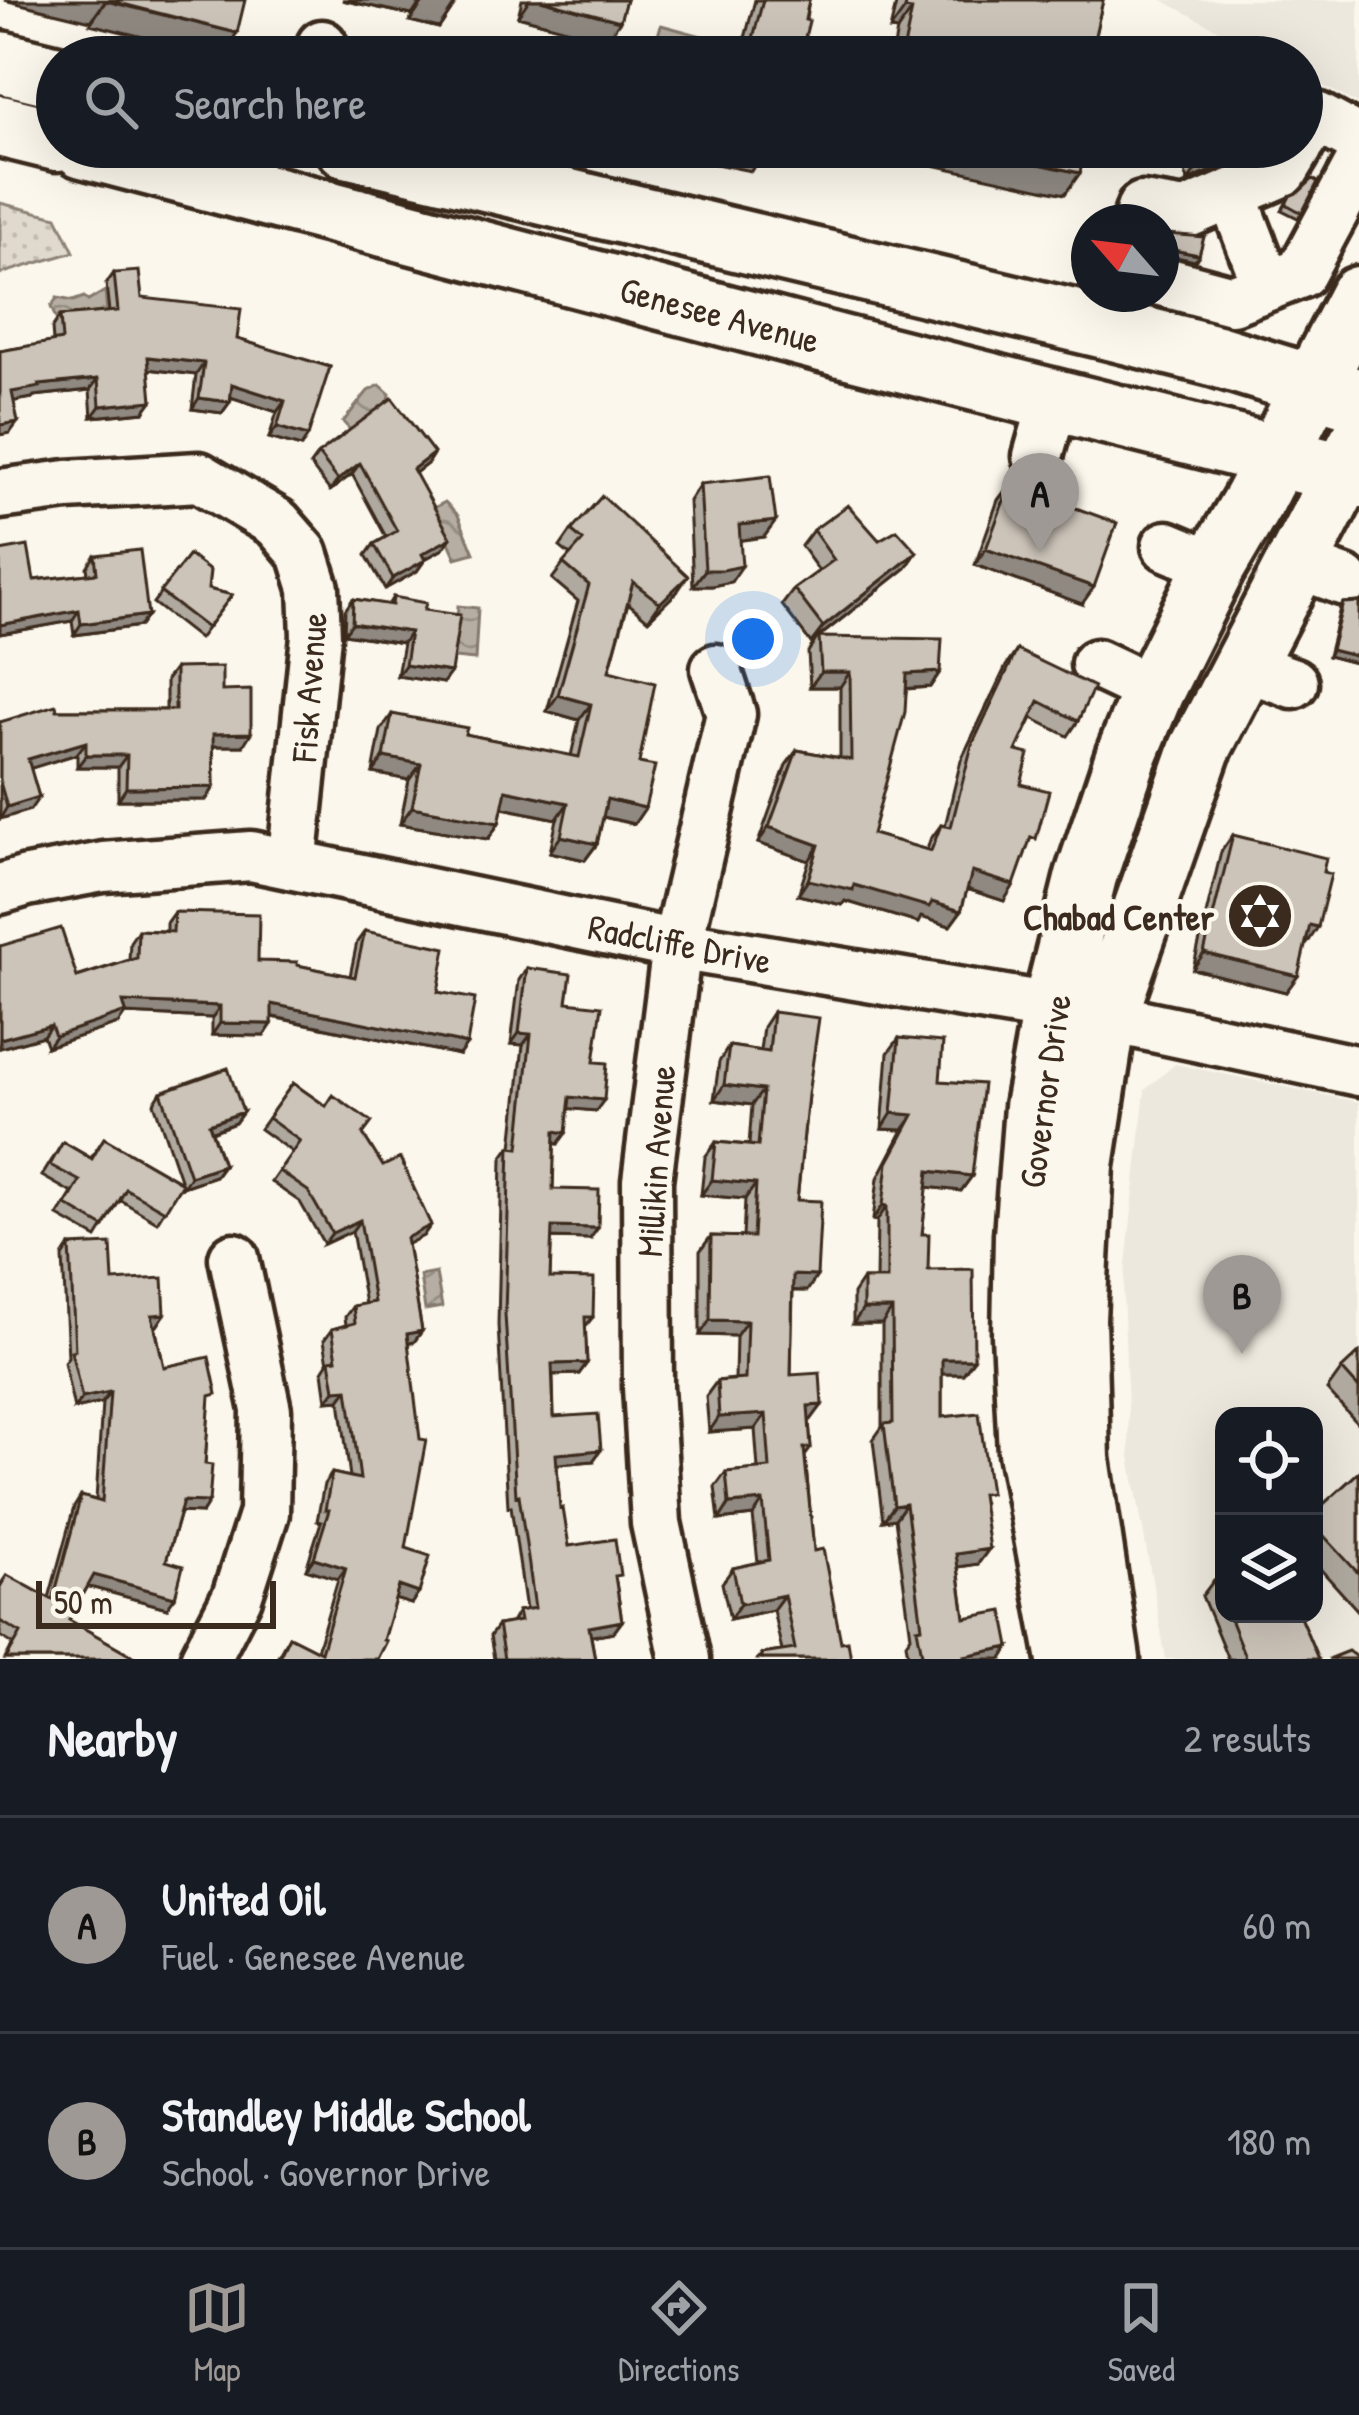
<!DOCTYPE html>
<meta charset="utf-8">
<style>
body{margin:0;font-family:"Patrick Hand",sans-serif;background:#242831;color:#f1f3f6}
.controls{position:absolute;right:36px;bottom:36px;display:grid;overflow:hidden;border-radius:24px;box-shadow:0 12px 48px #0002}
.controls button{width:108px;height:108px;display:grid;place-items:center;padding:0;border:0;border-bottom:3px solid #363941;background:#171b24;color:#f1f3f6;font:60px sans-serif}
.compass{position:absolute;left:1071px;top:204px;width:108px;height:108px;border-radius:50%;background:#171b24;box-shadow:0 12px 48px #0002;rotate:298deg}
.scale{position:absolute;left:36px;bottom:30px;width:240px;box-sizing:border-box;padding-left:12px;border:6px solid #3b2a1e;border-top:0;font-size:33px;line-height:42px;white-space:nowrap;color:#3b2a1e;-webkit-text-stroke:9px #fbf7ec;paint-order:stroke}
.you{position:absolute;left:753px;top:639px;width:42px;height:42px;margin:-30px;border:9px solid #fff;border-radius:50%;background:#1a73e8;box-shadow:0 0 0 18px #1a73e833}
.badge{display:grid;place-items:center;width:78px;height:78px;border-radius:50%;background:#9f9995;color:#111;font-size:39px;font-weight:700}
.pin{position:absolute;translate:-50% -99px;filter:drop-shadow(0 3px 6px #0008)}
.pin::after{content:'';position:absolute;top:63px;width:42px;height:36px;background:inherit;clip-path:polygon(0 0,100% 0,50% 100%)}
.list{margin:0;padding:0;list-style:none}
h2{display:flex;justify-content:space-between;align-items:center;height:156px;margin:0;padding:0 48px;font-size:51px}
h2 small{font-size:39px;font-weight:400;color:#9ea1a6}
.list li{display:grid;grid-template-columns:78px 1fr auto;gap:36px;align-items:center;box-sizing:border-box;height:216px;padding:0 48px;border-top:3px solid #363941}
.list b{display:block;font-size:45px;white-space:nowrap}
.list p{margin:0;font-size:39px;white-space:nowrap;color:#9ea1a6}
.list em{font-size:39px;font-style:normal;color:#9ea1a6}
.icon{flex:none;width:66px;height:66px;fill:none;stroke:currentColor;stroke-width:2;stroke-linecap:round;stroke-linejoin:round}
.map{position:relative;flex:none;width:1359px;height:1659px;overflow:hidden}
.search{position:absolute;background:#171b24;box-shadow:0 12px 48px #0002;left:36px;right:36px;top:36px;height:132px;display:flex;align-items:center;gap:30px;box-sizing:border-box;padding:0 42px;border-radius:66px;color:#9ea1a6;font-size:45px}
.sheet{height:588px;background:#171b24}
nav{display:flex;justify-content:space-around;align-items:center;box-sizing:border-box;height:168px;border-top:3px solid #363941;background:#171b24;font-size:33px;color:#9ea1a6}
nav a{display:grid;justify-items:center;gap:6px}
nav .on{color:#9f9995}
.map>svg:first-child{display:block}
.built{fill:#ede8dd;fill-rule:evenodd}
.grass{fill:url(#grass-dots);stroke:#8d8276;stroke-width:3}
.water{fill:url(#water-waves);stroke:#85796d;stroke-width:3}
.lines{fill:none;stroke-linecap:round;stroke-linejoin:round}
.minor-casing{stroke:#3b2a1e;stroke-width:57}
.major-casing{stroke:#3b2a1e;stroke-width:69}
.minor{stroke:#fbf7ec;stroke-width:48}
.major{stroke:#fbf7ec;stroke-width:60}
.wall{fill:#afa99f;stroke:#3b2a1e;stroke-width:3}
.shaded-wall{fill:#8f8982;stroke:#3b2a1e;stroke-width:3}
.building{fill:#ccc4b9;stroke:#3b2a1e;stroke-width:3}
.labels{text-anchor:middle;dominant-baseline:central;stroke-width:9;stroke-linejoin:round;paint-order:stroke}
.street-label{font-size:36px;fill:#3b2a1e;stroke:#fbf7ec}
.poi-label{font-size:36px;font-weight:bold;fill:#3b2a1e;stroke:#fbf7ec;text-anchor:end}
</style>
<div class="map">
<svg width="1359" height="1659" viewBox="0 0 1359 1659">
<defs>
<pattern id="grass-dots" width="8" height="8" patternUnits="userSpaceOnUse" patternTransform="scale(3)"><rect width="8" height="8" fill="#dfd9ce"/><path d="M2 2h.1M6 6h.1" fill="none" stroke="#c0bab0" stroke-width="1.8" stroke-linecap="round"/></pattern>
<pattern id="water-waves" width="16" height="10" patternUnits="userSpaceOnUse" patternTransform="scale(3)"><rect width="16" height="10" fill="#b6aea2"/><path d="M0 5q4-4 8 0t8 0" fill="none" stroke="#958e83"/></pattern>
</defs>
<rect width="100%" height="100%" fill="#fbf7ec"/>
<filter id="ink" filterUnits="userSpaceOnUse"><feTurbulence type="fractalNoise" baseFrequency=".00833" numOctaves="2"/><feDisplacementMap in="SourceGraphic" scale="24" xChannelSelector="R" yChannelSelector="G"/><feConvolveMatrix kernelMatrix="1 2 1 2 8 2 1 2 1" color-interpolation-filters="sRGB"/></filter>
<g filter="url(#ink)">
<path class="built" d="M1162,0H1359V105L1302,74V57H1270Z
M1175,1064L1359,1102V1659H1166L1130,1457L1123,1292L1145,1090ZM1224,1416H1314V1614H1224Z"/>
<path class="grass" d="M0,203L57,217L74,252L0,274Z"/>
<path class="water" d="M661,25L717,40L713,57H668L653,53Z
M105,291L107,313L57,321L51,307L57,298L73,301L84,297L88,301Z
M380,385L390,394L388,406L353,433L343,422L368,391Z
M445,502L458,515L474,553L456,558L434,508Z
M458,606L478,608L475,660L454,658Z
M436,1273L442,1307L425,1310L420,1276Z"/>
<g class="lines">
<g class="minor-casing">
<path id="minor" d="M319,57L322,45
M1302,140L1316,117L1359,140
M1232,194L1267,285
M1137,222L1142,207L1185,214L1283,172L1298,147
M1161,281L1232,300L1301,273L1359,165
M1038,456L1054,400
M0,494L67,485L199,477L277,523L303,553L314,588L316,636L292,865
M1167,546L1215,566
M1296,563L1345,581
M1096,664L1153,691
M1242,665L1293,683
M0,889L27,881L103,867L251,856L677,945L1106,1017L1359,1071
M205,1659L237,1597L264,1513L266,1410L234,1258
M685,1659L656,1523L648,1387L647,1181L677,945L731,714L716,669"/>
</g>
<g class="major-casing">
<path id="major" d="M0,62L57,76
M0,126L57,140
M83,147L841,346L1359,477
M347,147L1106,328L1213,355L1359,400
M1068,1659L1029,1452L1023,1335L1025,1235L1035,1107L1053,1008L1086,876L1126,757L1153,691L1215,566L1253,501L1359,297
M1109,1659L1079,1459L1075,1319L1083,1165L1106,1017L1200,749L1359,444"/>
</g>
<use href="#minor" class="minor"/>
<use href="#major" class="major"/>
</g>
<path class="wall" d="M342,0H458L439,28L410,21L412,15Z
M522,0H626L607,40L518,16Z
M755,0H809L800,57H740Z
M897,0H1103L1090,57H892L897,31L890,30Z
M1176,147H1265L1263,149L1188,181Z
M1290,196L1302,213L1298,218L1282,210Z
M114,273L142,298L237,339L330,367L301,447L269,438L277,412L231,397L230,402L222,413L192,409L196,375L149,369L144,412L92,417L90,390L34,396L32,398L14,401L10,433L0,435V351L53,342L52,328L60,316L109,312L106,284Z
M318,454L427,464L415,473L443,549L425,559L417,571L385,589L366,555L374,544L386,537L352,474L330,491L310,465Z
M700,484L764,537L740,540L731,582L712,586H693L689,501Z
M1010,484L1082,604L975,565L998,500Z
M813,530L879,540L917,552L906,568L819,637L940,672L930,687L907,689L872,834L927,850L930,840L941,825L945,826L961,760L1006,666L1017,650L1078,721L1068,736L1032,718L1016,751L1021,784L1025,854L1004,901L967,889L961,911L950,926L921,917L918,923L845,901L842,905L798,895L809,861L758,843L786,765L797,750L840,758V687H810L808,652L818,637L811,643L782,605L794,589L819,571L801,546Z
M571,531L677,592L648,620L628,603L609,671L639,763L645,808L634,824L603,817L597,844L585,860L550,852L557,819L502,808L499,823L488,839L400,824L409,780L373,773L381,730L392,714L465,734L571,756L579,720L547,711L578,601L552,579L570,555L560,547Z
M0,551L34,580L88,574L87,567L95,555L148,615L140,626L74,635L72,621L0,634Z
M189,555L208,589L232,595L199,639L153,603Z
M393,597L424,610L443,683L397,676L403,643L344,634L345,610L353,599L388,605Z
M1359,602V664L1328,656L1340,608L1343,603Z
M175,668L222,691L243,746H213L214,787L206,800H118V767H77V754L30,768L39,797L30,810L0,819V722L57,710H166V680Z
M1233,835L1307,944L1306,943L1286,992L1193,969L1221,852Z
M174,912L258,961L297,965L350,976L357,942L365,931L438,992L459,1055L272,1017V1024L264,1036L212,1035V1018L125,1014L118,1024L47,1047L43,1036L0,1048V946L77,977L129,960L130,942L138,930L166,931V923Z
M527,968L567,1002L594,1062L596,1111L568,1108L558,1144L554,1143L553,1189L590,1239L551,1238L550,1278L593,1317L585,1327L587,1363L579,1374L553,1375L554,1417L593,1461L557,1464L560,1509L569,1546L616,1582L622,1621L614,1632L591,1636L595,1659H494L490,1636L498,1625L511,1623L518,1611L526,1610L511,1506L508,1507L498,1325L502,1158L510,1147H512L523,1045L511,1044L519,980Z
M773,1012L808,1095L797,1200L817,1276L807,1291H793L791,1375L822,1405L809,1420L811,1448L805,1456L814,1551L841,1642L851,1659H758L762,1654L782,1651L773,1610L730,1619L722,1583L733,1568L758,1563L753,1516L719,1520L715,1487L726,1472L758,1469L755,1429L709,1432L706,1396L717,1381L735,1379L736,1336L700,1335V1251L711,1236L743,1237L745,1199L701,1195L705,1157L716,1142L749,1145L752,1105L714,1100L719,1062L729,1046L760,1051L763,1027Z
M899,1038L940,1081L972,1176L961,1191L927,1187L922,1234L928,1270L974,1359L963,1374H942V1417L983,1503L978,1564L958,1567L965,1618L1002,1659H909L906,1643L911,1636L895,1519L883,1521L873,1440L882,1427V1324H853V1294L863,1279H876L877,1221L873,1220L878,1178L903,1130L882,1129L888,1053Z
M293,1083L363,1134L423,1236L407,1244L422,1331L414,1342L408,1344L406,1548L411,1604L395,1599L377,1659H276L289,1636L317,1650L338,1579L306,1569L321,1522L317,1521L324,1484L332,1473L350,1477L340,1400L327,1401L323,1371L328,1363L324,1340L332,1329L346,1325L345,1317L353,1306L365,1304L352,1231L324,1244L300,1202L271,1182L292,1152L260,1129Z
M161,1092L243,1112L235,1123L212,1132L223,1165L215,1176L183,1187L181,1183L157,1222L120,1200L97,1238L58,1216L72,1193L42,1176L63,1142L91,1158L104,1138L181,1182L154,1103Z
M70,1246L113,1281L165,1314L157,1326H155L164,1367L209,1405L205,1464L209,1502L202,1513L180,1512L166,1561L167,1608L88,1586L69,1620L138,1659H5L13,1644L0,1636V1585L7,1575L49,1598L74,1507L81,1496L96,1500L102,1403L74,1409L64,1362L68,1357L63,1257Z
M1359,1353V1425L1327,1390L1342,1369Z
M1359,1472V1612L1314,1562V1513Z
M1224,1576V1614H1299L1318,1659H1228L1202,1596L1214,1580Z"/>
<path class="shaded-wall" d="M4,0H106L91,21Z
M342,0H422L412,15Z
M425,0H451L457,1L439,28L410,21Z
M529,0H541L620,21L607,40L518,16Z
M106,1L237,33L221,56L90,24Z
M905,9L912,10L897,31L890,30Z
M751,46L794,57H743Z
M632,147H714L761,156L751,171Z
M876,147H962L1080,173L1065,194L873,152Z
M1242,147H1265L1263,149L1188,181L1199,165Z
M1163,248L1199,255L1195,261L1161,254Z
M148,357L204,363L196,375L140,368Z
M98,379L90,390L34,396L32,398L5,403L12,392L39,385Z
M232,384L285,401L277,412L224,395Z
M199,398L230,402L222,413L192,409Z
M152,401L144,412L92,417L100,406Z
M18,422L10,433L0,435V425Z
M277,427L308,436L301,447L269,438Z
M434,453L427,464L406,480L413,469Z
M360,463L352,474L330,491L338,480Z
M776,521L764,537L728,542L739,525Z
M451,538L443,549L414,565L422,554Z
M986,549L1094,587L1082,604L975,565Z
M917,552L906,568L811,643L823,627Z
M425,560L417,571L385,589L393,578Z
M742,566L731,582L712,586H693L705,570Z
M688,576L677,592L648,620L660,603Z
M79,610L72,621L0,634V625Z
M148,615L140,626L74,635L81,624Z
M352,623L410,632L403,643L344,634Z
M1331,650L1359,657V664L1328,656Z
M405,665L451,672L443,683L397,676Z
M821,672H850L840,687H810Z
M940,672L930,687L897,689L907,674Z
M558,695L591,704L579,720L547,711Z
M251,733L243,746H204L213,734Z
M86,742L77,754L19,772L28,759Z
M86,755H127L118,767H77Z
M384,757L421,764L409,780L373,773Z
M214,787L206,800H118L126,788Z
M506,790L568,803L557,819L494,806Z
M39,797L30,810L0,819L7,807Z
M607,799L645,808L634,824L595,815Z
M412,807L499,823L488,839L400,824Z
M769,827L819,845L809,861L758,843Z
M561,836L597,844L585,860L550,852Z
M972,872L1014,885L1004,901L961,887Z
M808,880L854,885L932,902L961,911L950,926L921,917L918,923L845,901L842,905L798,895Z
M1310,925L1318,927L1307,944L1298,941Z
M1204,953L1298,976L1286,992L1193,969Z
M123,1002L220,1006L212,1018L125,1014L118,1024L47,1047L55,1036Z
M272,1004L467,1044L459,1055L264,1015Z
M220,1023L272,1024L264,1036L212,1035Z
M51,1025L43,1036L0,1048V1039Z
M519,1033L531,1034L523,1045L511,1044Z
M724,1085L763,1090L752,1105L714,1100Z
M570,1097L604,1100L596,1111L562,1108Z
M243,1112L235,1123L201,1135L209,1124Z
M892,1113L914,1115L903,1130L882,1129Z
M555,1131L566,1133L558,1144L547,1143Z
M223,1165L215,1176L183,1187L190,1176Z
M929,1171L972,1176L961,1191L918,1186Z
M712,1180L756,1184L745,1199L701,1195Z
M883,1205L887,1206L877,1221L873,1220Z
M360,1220L352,1231L324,1244L332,1233Z
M431,1225L423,1236L398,1249L406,1238Z
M552,1227L598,1228L590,1239L544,1238Z
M793,1275L817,1276L807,1291L782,1290Z
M863,1309H892L882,1324H853Z
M165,1314L157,1326H145L152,1315Z
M710,1320L747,1321L736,1336L700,1335Z
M422,1331L414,1342L399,1345L407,1334Z
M942,1359H974L963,1374H931Z
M587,1363L579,1374L544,1375L552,1364Z
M348,1389L340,1400L327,1401L335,1390Z
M110,1392L102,1403L74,1409L82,1398Z
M822,1405L811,1420L798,1421L808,1406Z
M766,1414L755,1429L709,1432L719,1417Z
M601,1450L593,1461L548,1465L556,1454Z
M183,1501L209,1502L202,1513L176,1512Z
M763,1501L753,1516L719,1520L729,1504Z
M906,1504L895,1519L883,1521L894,1506Z
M989,1549L978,1564L946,1569L956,1554Z
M314,1558L346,1568L338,1579L306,1569Z
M94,1575L175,1597L167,1608L86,1586Z
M399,1586L419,1593L411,1604L391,1598Z
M784,1595L773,1610L730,1619L740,1604Z
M622,1621L614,1632L582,1638L589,1627Z
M1010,1647L1002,1659H962L964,1656Z"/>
<path class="building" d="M107,0H245L237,33Z
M541,0H626L620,21Z
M763,0H809L805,20L809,21L800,57L751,46Z
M907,0H1103L1090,57H902L912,10L905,9Z
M714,147H763L761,156Z
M962,147H1085L1080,173Z
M1193,147H1242L1199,165Z
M1313,179L1318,182L1302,213L1286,204L1290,196L1299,192Z
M1167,234L1204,237L1199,255L1163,248Z
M139,271L142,298L241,309L237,339L330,367L308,436L277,427L285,401L232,384L230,402L199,398L204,363L148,357L152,401L100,406L98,379L39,385L40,387L12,392L18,422L0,425V351L62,340L60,316L118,311L114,273Z
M392,398L434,453L413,469L451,538L422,554L425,560L393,578L374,544L397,531L360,463L338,480L318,454Z
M770,476L776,521L739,525L742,566L723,570H705L700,484Z
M1010,484L1117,523L1094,587L986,549Z
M602,496L688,576L660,603L633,582L609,671L655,683L639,763L655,766L645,808L607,799L597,844L561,836L568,803L506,790L499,823L412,807L421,764L384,757L392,714L467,728L465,734L579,757L591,704L558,695L589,585L563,563L583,541L571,531Z
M848,505L879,540L897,530L917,552L823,627L794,589L834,560L813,530Z
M28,546L34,580L97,573L95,555L140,550L148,615L81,624L79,610L0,625V551Z
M189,555L210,571L208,589L232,595L207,628L160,592Z
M393,597L426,603L424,610L460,615L451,672L405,665L410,632L352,623L353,599L392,605Z
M1359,602V657L1331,650L1343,603Z
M819,637L942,639L940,672L907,674L905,712L872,834L931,851L941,825L951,827L972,745L1017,650L1094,687L1078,721L1039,701L1016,751L1029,754L1021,784L1049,791L1036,839L1031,837L1014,885L972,872L961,911L932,902L929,907L854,885L853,890L808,880L819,845L769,827L797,750L851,760L850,672H821Z
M222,667V691L251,690V733L213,734L214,787L126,788L127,755H86V742L28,759L39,797L7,807L0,782V722L56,705L57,710H175V668Z
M1233,835L1326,858L1323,872L1331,874L1318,927L1310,925L1298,976L1204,953Z
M174,912L259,914L258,961L297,962V965L355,977L365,931L446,948L438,992L475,999L467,1044L272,1004V1024L220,1023V1006L123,1002L126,1012L55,1036L51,1025L0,1039V946L61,928L77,977L137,958L138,930L173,932Z
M527,968L571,974L567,1002L602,1006L594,1062L607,1063L604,1100L570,1097L566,1133L555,1131L553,1189L599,1190L598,1228L552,1227L550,1278L594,1279L593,1317H585L587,1363L552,1364L554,1417L598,1414L601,1450L556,1454L560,1509L563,1508L569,1546L615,1539L620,1575L615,1576L622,1621L589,1627L595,1659H504L498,1625L520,1621L518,1611L535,1608L519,1495L516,1496L505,1314L510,1147L519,1148L531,1034L519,1033Z
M773,1012L819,1018L808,1095L797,1200L821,1201L817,1276L793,1275L791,1375L820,1373L822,1405L808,1406L811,1448H804L814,1551L823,1549L841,1642L848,1641L851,1659H762V1654L795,1649L784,1595L740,1604L733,1568L769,1560L763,1501L729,1504L726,1472L770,1468L766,1414L719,1417L717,1381L745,1379L747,1321L710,1320L711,1236L753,1237L756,1184L712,1180L716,1142L758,1146L763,1090L724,1085L729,1046L769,1052Z
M899,1038L943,1042L940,1081L983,1084L972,1176L929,1171L922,1234H929L928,1270L973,1269L974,1359H942V1417L979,1413L990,1493L981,1494L989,1549L956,1554L965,1618L1003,1611L1010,1647L964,1656V1659H923L917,1628L922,1627L906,1504L894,1506L884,1424L893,1423L892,1309H863V1279H887V1206L883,1205L888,1163L914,1115L892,1113Z
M228,1068L243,1112L209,1124L223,1165L190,1176L161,1092Z
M293,1083L326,1106L333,1095L372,1122L363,1134L383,1166L400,1158L431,1225L406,1238L422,1331L407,1334L420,1439L426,1440L406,1548L430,1556L419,1593L399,1586L383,1640L386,1641L377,1659H278L289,1636L321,1652L346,1568L314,1558L329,1510H325L332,1473L360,1479L348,1389L335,1390L330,1360L337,1359L332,1329L355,1323L353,1306L374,1302L360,1220L332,1233L308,1191L279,1171L300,1141L268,1118Z
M104,1138L182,1183L165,1211L126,1189L104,1227L66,1205L80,1181L50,1165L63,1142L92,1159Z
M111,1244L113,1281L163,1278L165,1314L152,1315L164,1367L209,1357L217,1394L210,1396L205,1464L212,1465L209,1502L183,1501L166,1561L183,1566L175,1597L94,1575L69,1620L138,1659H6L21,1633L0,1621V1587L7,1575L53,1600L81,1496L102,1502L110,1392L82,1398L71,1351L75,1350L70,1246Z
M1359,1353V1388L1342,1369Z
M1359,1472V1574L1314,1525V1513Z
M1224,1576V1605L1214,1580Z
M1228,1614H1299L1318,1659H1246Z
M1348,1651L1359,1659H1328Z"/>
</g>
<defs>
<g id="synagogue-disc" transform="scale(3.45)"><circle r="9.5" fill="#3b2a1e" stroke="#fbf7ec"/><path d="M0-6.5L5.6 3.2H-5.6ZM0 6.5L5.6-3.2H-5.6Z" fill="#fff"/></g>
</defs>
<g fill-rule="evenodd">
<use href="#synagogue-disc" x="1260" y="916"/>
</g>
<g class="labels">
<g class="street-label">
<text transform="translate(720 314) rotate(15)">Genesee Avenue</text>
<text transform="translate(308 687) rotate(-86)">Fisk Avenue</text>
<text transform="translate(680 943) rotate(11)">Radcliffe Drive</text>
<text transform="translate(1044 1091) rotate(-82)">Governor Drive</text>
<text transform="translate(655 1161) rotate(-86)">Millikin Avenue</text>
</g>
<g class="poi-label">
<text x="1214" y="916">Chabad Center</text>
</g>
</g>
</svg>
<div class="controls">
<button><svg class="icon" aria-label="locate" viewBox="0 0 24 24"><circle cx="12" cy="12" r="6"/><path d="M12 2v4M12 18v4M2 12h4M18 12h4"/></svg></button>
<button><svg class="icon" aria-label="layers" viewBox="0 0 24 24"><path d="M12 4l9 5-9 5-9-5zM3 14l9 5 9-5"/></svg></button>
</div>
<svg class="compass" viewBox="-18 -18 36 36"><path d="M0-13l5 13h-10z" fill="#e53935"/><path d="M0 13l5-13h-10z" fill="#9ea1a6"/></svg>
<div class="scale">50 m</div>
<div class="you"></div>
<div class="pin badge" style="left:1040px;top:552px">A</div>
<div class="pin badge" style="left:1242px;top:1354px">B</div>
<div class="search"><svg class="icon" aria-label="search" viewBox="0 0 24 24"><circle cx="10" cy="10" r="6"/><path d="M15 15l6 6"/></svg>Search here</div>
</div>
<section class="sheet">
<h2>Nearby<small>2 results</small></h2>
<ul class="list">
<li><span class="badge">A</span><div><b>United Oil</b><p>Fuel · Genesee Avenue</p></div><em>60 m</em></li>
<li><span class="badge">B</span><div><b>Standley Middle School</b><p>School · Governor Drive</p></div><em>180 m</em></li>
</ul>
</section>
<nav>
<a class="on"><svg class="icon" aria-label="map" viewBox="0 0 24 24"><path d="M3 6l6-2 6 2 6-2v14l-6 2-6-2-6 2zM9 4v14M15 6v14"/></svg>Map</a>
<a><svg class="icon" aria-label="directions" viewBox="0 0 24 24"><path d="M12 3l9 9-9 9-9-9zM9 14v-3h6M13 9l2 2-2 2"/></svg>Directions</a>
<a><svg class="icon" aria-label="saved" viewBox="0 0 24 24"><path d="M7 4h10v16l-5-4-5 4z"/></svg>Saved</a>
</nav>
